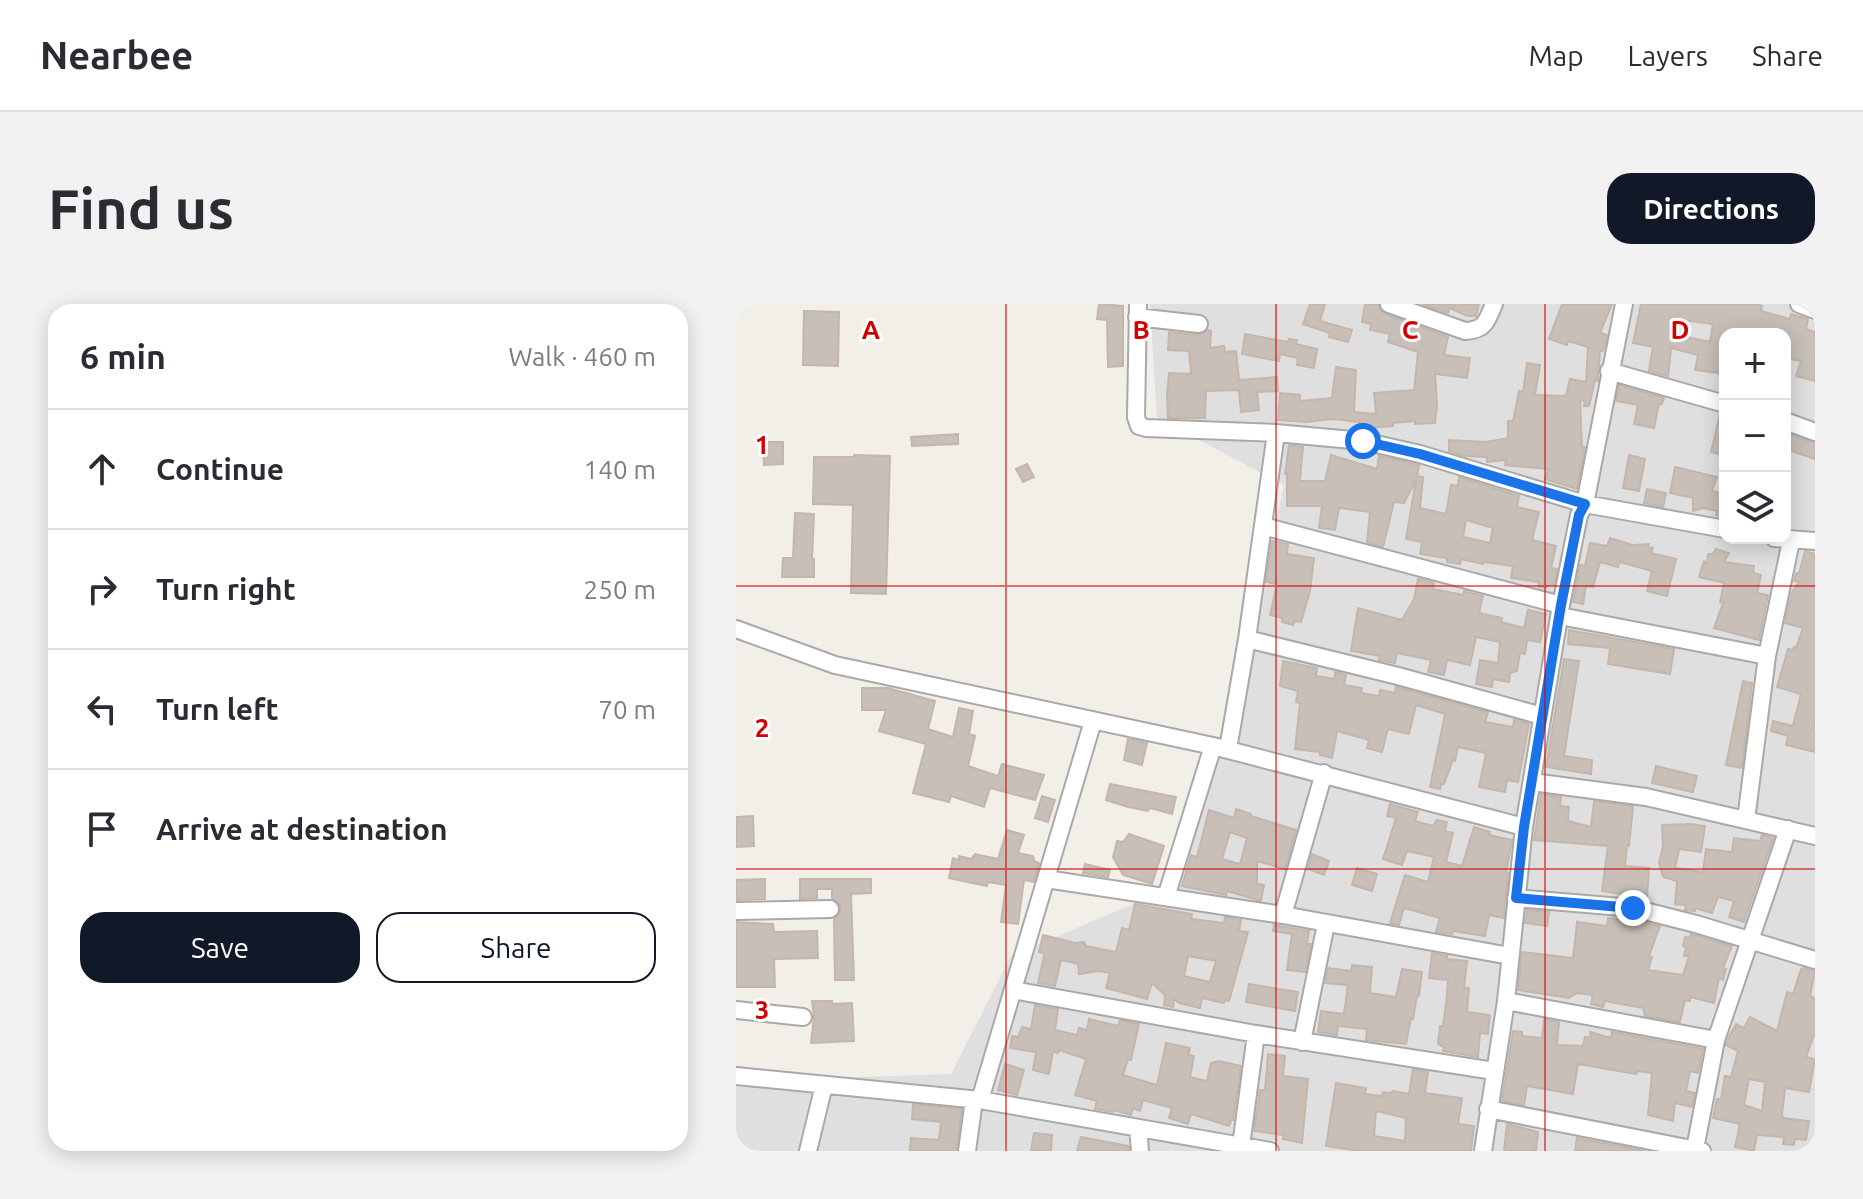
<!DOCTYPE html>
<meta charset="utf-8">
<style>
body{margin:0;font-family:Ubuntu,sans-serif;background:#f2f2f3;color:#2b2b33}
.controls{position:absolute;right:24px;top:24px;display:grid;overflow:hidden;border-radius:16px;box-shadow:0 4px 20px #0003}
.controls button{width:72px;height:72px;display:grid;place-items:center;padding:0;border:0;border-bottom:2px solid #e1e1e2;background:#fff;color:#2b2b33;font:40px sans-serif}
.stop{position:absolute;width:24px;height:24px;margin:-18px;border:6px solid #1a73e8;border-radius:50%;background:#fff}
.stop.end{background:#1a73e8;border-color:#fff;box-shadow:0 2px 8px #0008}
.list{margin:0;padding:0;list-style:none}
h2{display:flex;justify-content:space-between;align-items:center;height:104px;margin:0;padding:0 32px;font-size:34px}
h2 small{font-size:26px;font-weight:400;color:#7c7c81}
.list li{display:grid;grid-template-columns:52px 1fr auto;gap:24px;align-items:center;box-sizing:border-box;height:120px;padding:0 32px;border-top:2px solid #e1e1e2}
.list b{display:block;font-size:30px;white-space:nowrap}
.list em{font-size:26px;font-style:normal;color:#7c7c81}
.actions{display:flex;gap:16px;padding:24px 32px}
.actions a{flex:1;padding:18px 0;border:2px solid #111827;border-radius:24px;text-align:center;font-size:28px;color:#111827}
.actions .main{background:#111827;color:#fff}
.icon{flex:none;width:44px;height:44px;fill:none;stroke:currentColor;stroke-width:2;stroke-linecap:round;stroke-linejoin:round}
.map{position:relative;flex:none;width:1079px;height:847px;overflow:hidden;border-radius:24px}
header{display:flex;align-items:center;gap:48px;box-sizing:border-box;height:112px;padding:0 40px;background:#fff;border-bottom:2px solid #e1e1e2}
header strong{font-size:38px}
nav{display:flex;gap:44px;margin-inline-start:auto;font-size:28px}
.intro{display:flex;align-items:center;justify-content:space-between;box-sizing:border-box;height:192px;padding:0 48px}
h1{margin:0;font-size:56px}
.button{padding:20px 36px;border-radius:24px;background:#111827;color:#fff;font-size:28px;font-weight:700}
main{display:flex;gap:48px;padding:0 48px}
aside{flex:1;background:#fff;border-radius:24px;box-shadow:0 4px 20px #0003}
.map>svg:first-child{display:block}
.residential{fill:#e0dfdf;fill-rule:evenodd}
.building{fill:#c7bfb8;stroke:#c4b6ab;stroke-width:2;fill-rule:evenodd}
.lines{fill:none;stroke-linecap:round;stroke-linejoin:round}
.minor-casing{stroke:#a9a9a9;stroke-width:20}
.minor{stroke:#fff;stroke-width:16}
.route{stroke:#1a73e8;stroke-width:10}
.grid{fill:none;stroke:#d40000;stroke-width:2;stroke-opacity:0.55}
.grid-label{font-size:26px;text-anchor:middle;font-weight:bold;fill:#d40000;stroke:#fff;stroke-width:6;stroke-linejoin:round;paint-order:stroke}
</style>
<header>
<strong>Nearbee</strong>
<nav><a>Map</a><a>Layers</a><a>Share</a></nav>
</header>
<div class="intro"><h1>Find us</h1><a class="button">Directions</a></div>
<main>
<aside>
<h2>6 min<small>Walk · 460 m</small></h2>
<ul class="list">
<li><svg class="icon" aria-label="ahead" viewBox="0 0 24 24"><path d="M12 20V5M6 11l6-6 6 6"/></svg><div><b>Continue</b></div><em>140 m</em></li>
<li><svg class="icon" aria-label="right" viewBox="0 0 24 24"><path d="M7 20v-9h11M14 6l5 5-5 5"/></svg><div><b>Turn right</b></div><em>250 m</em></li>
<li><svg class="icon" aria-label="left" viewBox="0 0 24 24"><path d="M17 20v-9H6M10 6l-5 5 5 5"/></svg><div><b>Turn left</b></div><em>70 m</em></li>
<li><svg class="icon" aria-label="arrive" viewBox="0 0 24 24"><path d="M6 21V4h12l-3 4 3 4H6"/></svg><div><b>Arrive at destination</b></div></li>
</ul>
<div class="actions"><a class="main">Save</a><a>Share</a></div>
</aside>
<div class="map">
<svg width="1079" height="847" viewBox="0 0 1079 847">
<rect width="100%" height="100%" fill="#f2efe9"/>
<path class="residential" d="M414,0H1079V847H0V777L215,770L275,652L423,589L499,402L548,181L421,114ZM989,30H1049V234H989Z"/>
<path class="building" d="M363,0L387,2V62L372,63L371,16L361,15Z
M574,0H589L584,17L616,26L612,38L593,33L594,29L567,20Z
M629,0H642L644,6L649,10L712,33L708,51L734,54L731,74L699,70L701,100L699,119L679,120V117L657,119V122L630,124L623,123V118L597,115L570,118L542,116L544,89L564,91V97L596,94L600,63L620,66L618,108L640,110L638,89L678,86L682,48L652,38L654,30L634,26L635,20L626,18Z
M686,0H743L740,12H731L714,4L712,9Z
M826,0H876L864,29L871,31L867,47L864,46L862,77L859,76L853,102H848L849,97L844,96L846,143H849L841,185L809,175L812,165L769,161L770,156L751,158V153L729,152L713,147V136L750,138L772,134V117H777L783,87L787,88L791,59L804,61L799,91L830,92L834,75L850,78L852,43L832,37L831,41L813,35Z
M905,0H1020L1026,2L1025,7L1054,15L1055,10L1072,15L1070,25L1079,28V77L1060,72L1065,57L1049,54V30H989V70L959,66L962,51L935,44L932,72L913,67L917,43L897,39ZM940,15L977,20L974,38L938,30Z
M68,7L103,8L102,62L67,61Z
M472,26L475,27L474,44L488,42L489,48L500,47L503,76L541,73L542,87L521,88L523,106L505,108L503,86L470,87L469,114H432L431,92L433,69L455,70L453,47L432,46L433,28L463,31Z
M509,30L552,38L553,35L561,36L560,40L581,45L578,64L561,61L562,54L544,50L543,57L506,50Z
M883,81L928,94L926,100H923L918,124L898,120L902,101L880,97Z
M984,110L989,111V152L975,148Z
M1049,129L1079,139V155L1049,145Z
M222,130V140L176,142L175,133Z
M27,138H47V160L28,161Z
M553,141L567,143L564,177H589L595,151L641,165L643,152L683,161L681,172L687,173L684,204L710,210L715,181L722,182L723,173L783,192L781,203L803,208L796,236L820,242L815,264L821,265L818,281L811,280L810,284L803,283L802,278L775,274L777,262L747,258V260L725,255L724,260L711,258V254L684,250L686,238L670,235L680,176L668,199L658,198L647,243L631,238L634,208L603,204L599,226L583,224L586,202H551V170H549ZM730,216L757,224L754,239L727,233Z
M118,151L154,152L150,290L115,289L117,201L77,200L78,153H118Z
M893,151L909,155L903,187L887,184Z
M291,160L298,173L287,178L280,165Z
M939,163L981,173L976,187L982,188L981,194L984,195L986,188H989V214L980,211L981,207L967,204L957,207V194L934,189Z
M911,185L930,189L927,203L908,199Z
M59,209L78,210L76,255H78V273H46L47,254H57Z
M874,234L896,241L913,240L911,243L917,244L915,249L940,255L931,292L911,287L916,267L884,258L882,263L864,258L857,283L850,282L847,300L837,298L844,261L849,262L854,239L871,242Z
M536,237L552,240L551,250L578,254L574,287L565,318L559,317L557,321L546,318V314L534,311L541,280L530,278Z
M980,245L993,249L988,258L1018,262L1017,269L1025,271L1021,289L1032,291L1023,336L978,324L987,299L984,298L988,279L963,273L968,257L971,259L972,250H977Z
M1069,247L1079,250V416L1077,426H1079V448L1050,441L1052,432L1035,427L1037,417L1057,422L1065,390L1041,383L1052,345L1057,346L1058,343L1060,344L1067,324L1049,319L1056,288L1063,278L1058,277L1060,269L1063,270Z
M682,275L698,279L697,285L727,291L728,287L747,292L743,309L766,314L765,318L788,324L792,306L810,310L804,338L791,336L789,350L784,349L781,367L774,369L773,378L757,375L756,383L740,380L744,356L762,359L764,338L740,333L734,361L711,356L708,371L692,368L695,356L661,349L659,359L643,356L644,352L615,347L622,304L666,316L678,295Z
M833,326L938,345L934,370L872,360L874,344L832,340Z
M828,355L843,357L828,452L856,456L855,470L810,463Z
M547,357L581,364L580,372L599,375V368L610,371L608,381L626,384L625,389L643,392L644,386L659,389L660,383L752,408L749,418L777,423L778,416L793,420L782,478L771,476L769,488L743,483L750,449L722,443L719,457L717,456L708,480H705L704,485L694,483L709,410L680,401L673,430L652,425L646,448L631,444L633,436L601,427L596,454L584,451V448L559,445L564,399L560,398L562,387L544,382Z
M1007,377L1016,379L1006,464L990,461Z
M126,384H152L199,397L192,425L217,433L223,404L237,407L233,430L239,432L232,462L262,472L266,460L308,471L299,496L254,484L248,503L215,492L213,498L177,489L190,440L143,427L150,406H126Z
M392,435L411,439L406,461L388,456Z
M920,462L961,472L957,488L916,479Z
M374,480L440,493L436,510L414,504L412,507L392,503L370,496Z
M805,490L825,493L824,502L833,503L832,517L855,523L858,497L897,502L893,542H891L889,562L913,564L911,594L866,587L872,542L798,536Z
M306,492L319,496L312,518L299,514Z
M654,500L682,508L679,517L697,522L701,516L711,518L709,527L717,529L710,558L726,562L738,523L754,528L753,531L776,536L770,569H772L768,614L753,611L749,632L717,627L716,630L700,628L704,614L668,604L663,621L654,619L669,571L692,578L698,553L671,547L666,561L647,555L660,514L651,512Z
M500,505L515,510V512L560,526L549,565L521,557V580L528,581L525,597L491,587L490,591L446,582L455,551L461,553L473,506L498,514ZM494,528L511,534L504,560L486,555Z
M17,512L18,542L0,543V513Z
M954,520L969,522L965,548L943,545L939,564L967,568L970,545L996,548L998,534L1024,537L1026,531L1037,534L1008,618L993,613L998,597L982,593L976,609L959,604V607L949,606L950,601L939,600L941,577L927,573L923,558L927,543L926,521Z
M271,526L288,531L282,549L297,552L298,557L303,559L298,578L288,576L282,620L265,618L270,581L252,578L251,582L213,574L217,554L223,556V552L235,555L239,550L262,555Z
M393,530L428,542L416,580L387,571L377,553L381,537L387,538Z
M576,550L593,557L588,571L572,565Z
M349,560L374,566L372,573L347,569Z
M621,564L641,570L636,587L616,581Z
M29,575V595L0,596V576Z
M64,575H135V589L115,590L118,676H99L98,615L103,611L105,604L103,599L96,594V585H81V594L64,595Z
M399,600L456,610L455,615L488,619L489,613L505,616L503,627L512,628L493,697L489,696L488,699L466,694L464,704L443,699L438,695L437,703L428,701L429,691L416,679L411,695L370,684L374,669L363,667L343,670L342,660L325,656L319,682L302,679L308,652V649L303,648L307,631L339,639L348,638L350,642L380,648L386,624L393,626ZM452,652L480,657L474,678L448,672Z
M791,606L813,608L811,622L789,619Z
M872,614L888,616V614L924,622L913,652L916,653L912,666L947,671L953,652H948L950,643L947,642L949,633L953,634L955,630L996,642L987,664L990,665L987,676L983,674L978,699L954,693V697L949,696L944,718L909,712L907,704L869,697L867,703L855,700L857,691L841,689L833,694L782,686L786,648L837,654L841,618L871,622Z
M0,618L37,620L38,628L81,627L82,654L38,655L39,683H0Z
M538,621L573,627L571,640H575L569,668L551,666L556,630L537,627Z
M696,649L711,652V655L731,657L728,684H733L731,708L754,711L752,730L744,729L742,753L707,747L708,743L702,740L704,722H707L710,700L712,676L693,674Z
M616,661L636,663L634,689L660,693L666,665L686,668L683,692H681L677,715L675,714L670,740L630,736L631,725L602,722L601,731L582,728L585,707L608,710L612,681L589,679L592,664L615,667Z
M1068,664L1079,667L1074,692L1079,694V728L1070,753L1079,755L1073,788L1049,784L1046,811L1047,814L1073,817L1070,836L1059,835L1058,841L1047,840L1048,833L1021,831L1018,847L999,843L1004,820L977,814L981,795H985L989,772L995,773L1002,747L990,741L993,733L1000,720L1008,724L1014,713L1041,727L1051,688L1057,690L1065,665ZM1013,775L1029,778L1026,807L1008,801Z
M513,680L562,688L559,707L510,698Z
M76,697H96V700L116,699L118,737L75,739L78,713Z
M299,701L322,705L319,726L341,731L343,724L351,726L353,715L382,722L384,716L403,720L395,756L392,755L387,771L421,781L430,739L454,744L452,751L458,752L454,773L471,777L475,759L483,757L505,762L497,816H495L493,822L455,810L452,820L433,814L436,804L407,796L404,807L397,804L395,811L378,806L377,808L359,805L361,797L339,791L350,755L323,746L322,749L317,747L313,770L297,766L300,748L274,744L276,732L282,733L286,723L295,725Z
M808,715L823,718L821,741L847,742L849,733L855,734L854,728L875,734L876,728L967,745L962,769L954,767L950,787L959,789L956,803L939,799L937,817L912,811L916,769L902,767L900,770L888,768L842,760L837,790L791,782L788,801L766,797L777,727L786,728V732L806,734Z
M532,750L549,752L547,772L572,775L566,839L547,835L548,831L518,827L524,786H529Z
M269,760L288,766L281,791L262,786Z
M677,765L692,768L689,789L726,794L722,820L738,822L735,847H624L590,842L600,779L630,784L629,790L646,792L647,788L654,789L657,787L673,790ZM640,807L670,814L669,837L638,832Z
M177,800L226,805L220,847H174L175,834L203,836L205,818L176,815Z
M771,820L802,828L800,847H768Z
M298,829L316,831L315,847H295Z
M345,833L393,842V847H341Z
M841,834L909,847H839Z"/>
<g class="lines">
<g class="minor-casing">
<path id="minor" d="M402,0L400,113L403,122L410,124L540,129L627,137L684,150L849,200L989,225
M653,0L729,27C749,26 751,17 758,0
M1063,0L1079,6
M401,13L463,20
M873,67L989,100
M1049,117L1079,128
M527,222L825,301
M1038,234L1079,237
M824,312L1031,352
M0,325L99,361L477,442L788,523
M511,335L662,372L806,412
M492,445L511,335L540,129
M796,478L910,493L1079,532
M1010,516L1031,352L1055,237
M310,575L547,611L774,652
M430,593L477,442
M780,594L897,604L960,620L1079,656
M0,607L94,605
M547,611L588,469
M277,686L520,730L758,767
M770,697L980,736
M0,706L67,713
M566,738L590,620
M0,772L244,796L534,847
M244,796L357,417
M752,805L966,847
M402,824L404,847
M505,842L520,730
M959,845L980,736L1052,525
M72,847L88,781
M231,847L238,796
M747,847L770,697L788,523L825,301L843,211L849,200L888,0"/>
</g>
<use href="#minor" class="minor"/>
</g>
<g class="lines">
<path class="route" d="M627,137L684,150L849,200L843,211L825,301L788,523L780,594L897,604"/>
</g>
<path class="grid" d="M270,0V847M540,0V847M809,0V847M0,282H1079M0,565H1079"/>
<g class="grid-label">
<text x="135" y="35">A</text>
<text x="405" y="35">B</text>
<text x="674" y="35">C</text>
<text x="944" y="35">D</text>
<text x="26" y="150">1</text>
<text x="26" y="433">2</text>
<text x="26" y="715">3</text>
</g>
</svg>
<div class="controls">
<button>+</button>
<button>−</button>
<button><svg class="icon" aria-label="layers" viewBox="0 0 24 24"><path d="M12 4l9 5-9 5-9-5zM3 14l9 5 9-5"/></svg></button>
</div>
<div class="stop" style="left:627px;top:137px"></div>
<div class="stop end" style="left:897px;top:604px"></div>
</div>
</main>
